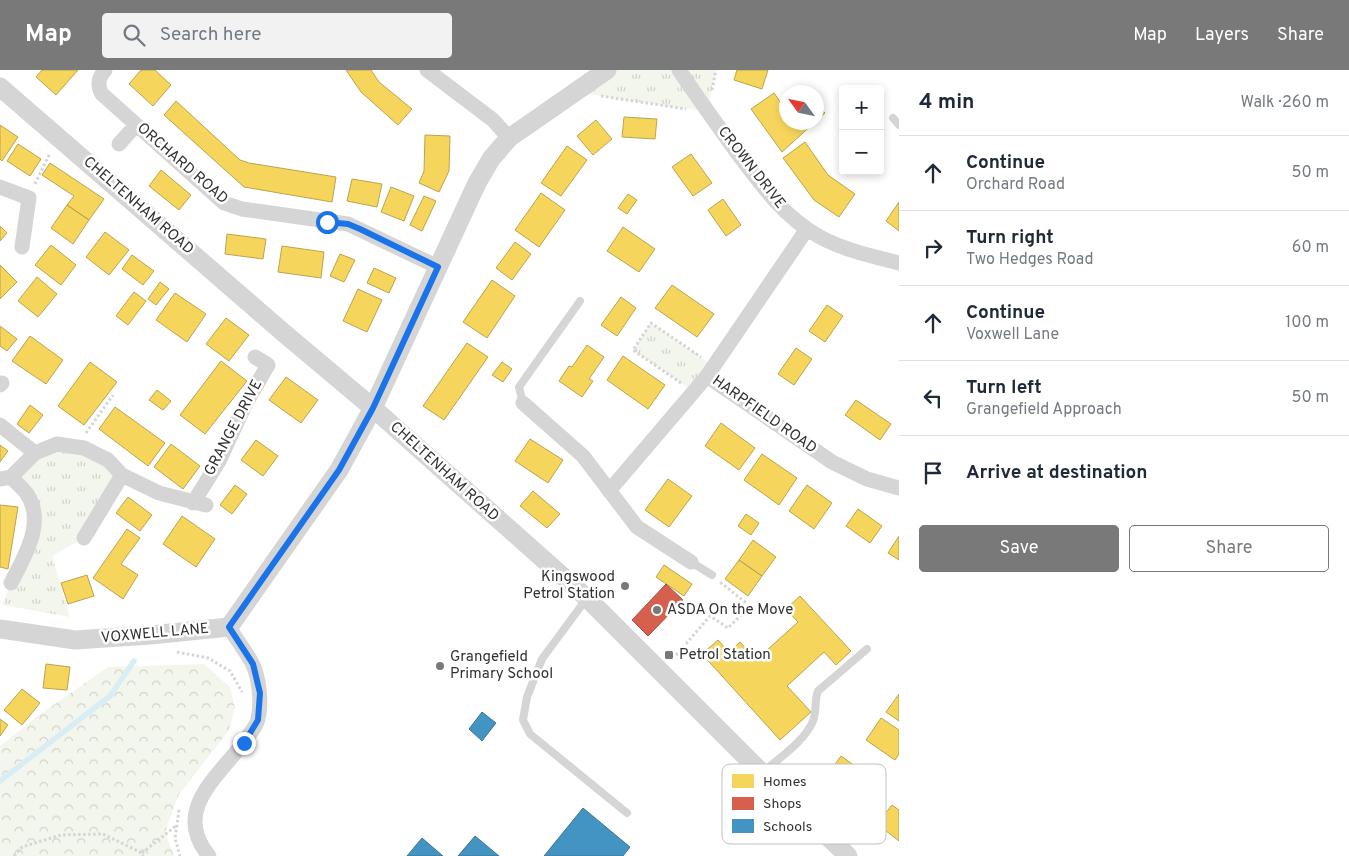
<!DOCTYPE html>
<meta charset="utf-8">
<style>
body{margin:0;font-family:Overpass,sans-serif;background:#f2f2f3;color:#1f2937}
.controls{position:absolute;right:15px;top:15px;display:grid;overflow:hidden;border-radius:5px;box-shadow:0 2px 8px #0003}
.controls button{width:45px;height:45px;display:grid;place-items:center;padding:0;border:0;border-bottom:1px solid #e0e1e3;background:#fff;color:#1f2937;font:25px sans-serif}
.compass{position:absolute;left:779px;top:15px;width:45px;height:45px;border-radius:50%;background:#fff;box-shadow:0 2px 8px #0003;rotate:303deg}
.stop{position:absolute;width:15px;height:15px;margin:-11px;border:4px solid #1a73e8;border-radius:50%;background:#fff}
.stop.end{background:#1a73e8;border-color:#fff;box-shadow:0 1px 5px #0008}
.list{margin:0;padding:0;list-style:none}
h2{display:flex;justify-content:space-between;align-items:center;height:65px;margin:0;padding:0 20px;font-size:21px}
h2 small{font-size:16px;font-weight:400;color:#747a83}
.list li{display:grid;grid-template-columns:32px 1fr auto;gap:15px;align-items:center;box-sizing:border-box;height:75px;padding:0 20px;border-top:1px solid #e0e1e3}
.list b{display:block;font-size:19px;white-space:nowrap}
.list p{margin:0;font-size:16px;white-space:nowrap;color:#747a83}
.list em{font-size:16px;font-style:normal;color:#747a83}
.actions{display:flex;gap:10px;padding:15px 20px}
.actions a{flex:1;padding:11px 0;border:1px solid #797979;border-radius:5px;text-align:center;font-size:18px;color:#797979}
.actions .main{background:#797979;color:#fff}
.icon{flex:none;width:28px;height:28px;fill:none;stroke:currentColor;stroke-width:2;stroke-linecap:round;stroke-linejoin:round}
.map{position:relative;flex:none;width:899px;height:786px;overflow:hidden}
header{display:flex;align-items:center;gap:30px;box-sizing:border-box;height:70px;padding:0 25px;background:#797979;color:#fff}
header strong{font-size:24px}
nav{display:flex;gap:28px;margin-inline-start:auto;font-size:18px}
.search{width:350px;height:45px;background:#f2f2f3;display:flex;align-items:center;gap:12px;box-sizing:border-box;padding:0 18px;border-radius:5px;color:#747a83;font-size:19px}
main{display:flex}
aside{flex:1;background:#fff}
.map>svg:first-child{display:block}
.grass{fill:url(#grass-tufts)}
.park{fill:url(#park-crowns)}
.homes{fill:#f6d55c;stroke:#bba44f}
.shops{fill:#d6604d;stroke:#a45245}
.schools{fill:#4393c3;stroke:#3e7697}
.lines{fill:none;stroke-linecap:round;stroke-linejoin:round}
.stream{stroke:#d9eef4;stroke-width:5.5}
.path{stroke:#d5d5d5;stroke-width:3;stroke-dasharray:2.5 2.5;stroke-linecap:butt}
.service{stroke:#d5d5d5;stroke-width:8}
.minor{stroke:#d5d5d5;stroke-width:15}
.tertiary{stroke:#d5d5d5;stroke-width:19}
.route{stroke:#1a73e8;stroke-width:6}
.poi-dot{fill:#797979;stroke:#fff;stroke-width:2}
.labels{text-anchor:middle;dominant-baseline:central;stroke-width:5;stroke-linejoin:round;paint-order:stroke}
.street-label{font-size:15px;fill:#313131;stroke:#fff}
.poi-label{font-size:15px;fill:#313131;stroke:#fff;text-anchor:start}
.key{fill:#fff;stroke:#c1c1c1;stroke-width:1}
.key-label{font-size:14px;fill:#313131}
</style>
<header>
<strong>Map</strong>
<div class="search"><svg class="icon" aria-label="search" viewBox="0 0 24 24"><circle cx="10" cy="10" r="6"/><path d="M15 15l6 6"/></svg>Search here</div>
<nav><a>Map</a><a>Layers</a><a>Share</a></nav>
</header>
<main>
<div class="map">
<svg width="899" height="786" viewBox="0 0 899 786">
<defs>
<pattern id="grass-tufts" width="24" height="20" patternUnits="userSpaceOnUse" patternTransform="scale(1.25)"><rect width="24" height="20" fill="#f3f6ed"/><path d="M3 7l-1-3M5 7V3M7 7l1-3M15 17l-1-3M17 17v-4M19 17l1-3" fill="none" stroke="#d1d3cc"/></pattern>
<pattern id="park-crowns" width="20" height="18" patternUnits="userSpaceOnUse" patternTransform="scale(1.25)"><rect width="20" height="18" fill="#f3f6ed"/><path d="M2 6a3 3 0 1 1 6 0M12 15a3 3 0 1 1 6 0" fill="none" stroke="#d1d3cc"/></pattern>
</defs>
<rect width="100%" height="100%" fill="#fff"/>
<path class="grass" d="M608,0H716L707,42L575,22Z
M651,253L713,296L693,321L633,280Z
M84,378L122,405L84,468L52,486L70,547L3,535L34,441L11,407L35,383Z"/>
<path class="park" d="M204,594L230,617L235,638L229,660L178,726L165,762L174,786H0V676L39,645L108,597Z"/>
<path class="homes" d="M42,0H78L56,25L36,7Z
M141,0H155L171,15L153,36L129,14Z
M346,0H371L379,12L412,39L398,55L361,22Z
M737,0H768L762,19L734,10Z
M774,23L786,40V52H796L799,57L804,52H815L782,82L751,39Z
M176,31L240,90L249,93L336,107L332,132L244,117L164,45Z
M819,37L825,43L816,51V40Z
M624,47L657,49L655,69L622,67Z
M596,50L612,69L593,85L577,66Z
M0,55L18,67L2,91L0,89Z
M425,65L450,66L449,101L439,122L419,113L424,101Z
M805,72L828,105L855,124L839,147L814,130L783,88Z
M18,74L41,89L30,106L7,91Z
M567,76L587,90L561,126L541,113Z
M691,84L712,113L693,126L672,97Z
M50,93L104,129L89,150L67,135L74,126L42,105Z
M161,100L191,125L179,140L149,116Z
M352,109L382,114L377,137L347,131Z
M391,117L414,126L404,151L381,142Z
M541,123L565,140L539,177L515,160Z
M628,124L637,130L627,144L618,138Z
M424,126L436,131L422,161L410,155Z
M723,129L741,155L726,166L708,140Z
M899,132V161L886,151Z
M67,135L89,150L73,174L51,158Z
M0,156L7,163L0,171Z
M623,157L655,179L639,202L607,181Z
M105,162L129,180L109,205L86,187Z
M227,164L266,169L263,189L225,184Z
M515,172L531,184L512,210L496,198Z
M51,175L76,195L61,215L35,195Z
M282,176L324,182L321,208L278,202Z
M340,184L355,190L344,212L330,206Z
M132,185L154,201L143,215L122,199Z
M0,195L17,212L0,229Z
M374,198L396,208L389,223L367,213Z
M37,207L57,224L38,247L18,231Z
M492,210L515,226L487,268L463,252Z
M160,212L169,219L156,235L148,229Z
M672,215L714,244L697,267L655,238Z
M358,219L382,230L367,262L343,251Z
M134,222L146,231L128,255L116,246Z
M175,223L206,244L187,272L156,250Z
M621,227L636,238L617,266L601,255Z
M827,235L843,246L825,272L809,261Z
M226,248L249,265L229,291L206,274Z
M0,256L17,269L7,281L0,276Z
M30,266L63,290L46,314L12,291Z
M467,273L488,287L444,350L423,336Z
M587,275L604,287L589,309L593,311L582,327L559,311L569,296L572,297Z
M796,278L812,289L794,315L778,304Z
M623,286L665,315L648,339L607,310Z
M221,291L247,311L205,364L180,345Z
M90,292L117,312L84,355L58,336Z
M502,292L512,299L503,312L492,305Z
M286,307L318,330L301,353L269,330Z
M157,320L171,331L163,340L149,330Z
M856,330L891,354L880,370L845,345Z
M30,335L43,345L29,363L17,354Z
M115,337L165,373L148,396L99,359Z
M721,353L755,378L739,400L705,376Z
M530,369L563,390L548,413L515,391Z
M256,370L278,386L263,406L241,390Z
M171,374L200,396L183,419L154,397Z
M0,375L8,381L0,392Z
M762,384L797,408L779,435L744,410Z
M668,409L692,426L669,457L645,440Z
M235,415L247,424L232,444L220,435Z
M807,415L832,433L814,459L789,441Z
M533,421L560,444L547,458L520,436Z
M128,427L152,445L140,461L116,443Z
M0,435L18,437L8,499L0,497Z
M858,439L882,456L870,473L846,456Z
M746,444L759,453L751,465L738,456Z
M182,446L215,469L196,497L163,474Z
M127,459L140,468L121,494L138,505L123,529L93,508Z
M899,466V490L888,483Z
M753,470L776,487L762,506L739,490Z
M739,490L762,506L748,526L725,509Z
M664,495L692,514L684,526L656,507Z
M87,505L94,526L68,534L61,513Z
M800,526L851,581L836,595L824,582L787,616L811,642L780,670L702,584L718,570L729,582L740,572L756,590L798,552L786,539Z
M46,594L70,597L67,620L43,618Z
M22,619L40,633L22,655L4,640Z
M899,624V651L886,642Z
M881,648L899,660V684L895,690L866,670Z
M0,649L8,655L0,666Z
M841,686L869,706L848,735L820,715Z
M892,735L899,740V771L877,754Z"/>
<path class="shops" d="M666,514L683,530L648,566L632,550Z"/>
<path class="schools" d="M482,642L496,653L482,671L469,659Z
M583,738L630,777L623,786H544Z
M475,766L499,786H458Z
M422,768L443,786H407Z"/>
<g class="lines">
<path class="stream" d="M0,711L110,626L134,591"/>
<path class="path" d="M712,20L716,0
M601,26L686,39
M35,114L50,83
M681,313L633,280L651,253L701,287
M86,363L113,325
M177,582L208,588L230,601L242,622
M673,589L710,546L728,558L750,536L720,512
M179,740L175,768L180,786
M142,783L177,755
M14,786L22,777L61,765L103,764L142,783L143,786"/>
<path class="service" d="M893,48L899,55
M523,333L519,317L580,231
M691,492L712,505
M587,528L542,589L527,627L523,650L530,664L627,743
M762,703C778,689 805,671 813,651C817,641 814,631 818,621L867,579"/>
<path class="minor" d="M105,0C98,8 97,15 102,24L224,133L242,139L348,154L438,197
M427,0L493,50L509,68
M679,0C698,28 718,56 738,84C762,116 784,147 820,167C844,180 872,186 899,193
M119,74L136,55
M0,117L29,128L22,177
M807,159L707,306L832,392L867,409L899,418
M0,315L2,313
M523,333L583,386L637,457L691,492
M0,355L35,383
M11,407C16,413 23,418 27,424C46,453 24,487 11,513
M0,409L11,407L35,383L57,374L84,378L108,390L122,405L159,423L206,435
M609,421L707,306
M193,433L219,391L246,333L268,295L255,287
M84,468L122,405
M209,786C169,738 224,703 249,665C252,661 257,655 258,649C262,634 259,606 252,593C245,580 236,569 229,557"/>
<path class="tertiary" d="M0,17L285,264L373,338L587,528L762,703L848,786
M0,559L75,570L151,565L229,557L339,400L373,338L477,113L491,89L509,68L607,0"/>
</g>
<g class="lines">
<path class="route" d="M244,673L258,650L260,623L253,594L229,557L339,400L373,338L438,197L360,159L348,154L327,152"/>
</g>
<g class="poi-dot">
<circle cx="625" cy="516" r="5"/>
<circle cx="657" cy="540" r="5"/>
<rect x="664" y="580" width="10" height="10" rx="2.5"/>
<circle cx="440" cy="596" r="5"/>
</g>
<g class="labels">
<g class="street-label">
<text transform="translate(182 94) rotate(41)">ORCHARD ROAD</text>
<text transform="translate(751 98) rotate(52)">CROWN DRIVE</text>
<text transform="translate(138 136) rotate(41)">CHELTENHAM ROAD</text>
<text transform="translate(764 345) rotate(35)">HARPFIELD ROAD</text>
<text transform="translate(234 358) rotate(-62)">GRANGE DRIVE</text>
<text transform="translate(444 402) rotate(42)">CHELTENHAM ROAD</text>
<text transform="translate(155 564) rotate(-5)">VOXWELL LANE</text>
</g>
<g class="poi-label">
<text x="615" y="507" text-anchor="end">Kingswood<tspan x="615" dy="17">Petrol Station</tspan></text>
<text x="667" y="540">ASDA On the Move</text>
<text x="679" y="585">Petrol Station</text>
<text x="450" y="587">Grangefield<tspan x="450" dy="17">Primary School</tspan></text>
</g>
</g>
<rect x="722" y="694" width="164" height="80" rx="8" class="key"/>
<rect x="732" y="704" width="22" height="14" fill="#f6d55c"/>
<rect x="732" y="727" width="22" height="13" fill="#d6604d"/>
<rect x="732" y="749" width="22" height="14" fill="#4393c3"/>
<g class="key-label">
<text x="763" y="716">Homes</text>
<text x="763" y="738">Shops</text>
<text x="763" y="761">Schools</text>
</g>
</svg>
<div class="controls">
<button>+</button>
<button>−</button>
</div>
<svg class="compass" viewBox="-18 -18 36 36"><path d="M0-13l5 13h-10z" fill="#e53935"/><path d="M0 13l5-13h-10z" fill="#747a83"/></svg>
<div class="stop" style="left:327px;top:152px"></div>
<div class="stop end" style="left:244px;top:673px"></div>
</div>
<aside>
<h2>4 min<small>Walk · 260 m</small></h2>
<ul class="list">
<li><svg class="icon" aria-label="ahead" viewBox="0 0 24 24"><path d="M12 20V5M6 11l6-6 6 6"/></svg><div><b>Continue</b><p>Orchard Road</p></div><em>50 m</em></li>
<li><svg class="icon" aria-label="right" viewBox="0 0 24 24"><path d="M7 20v-9h11M14 6l5 5-5 5"/></svg><div><b>Turn right</b><p>Two Hedges Road</p></div><em>60 m</em></li>
<li><svg class="icon" aria-label="ahead" viewBox="0 0 24 24"><path d="M12 20V5M6 11l6-6 6 6"/></svg><div><b>Continue</b><p>Voxwell Lane</p></div><em>100 m</em></li>
<li><svg class="icon" aria-label="left" viewBox="0 0 24 24"><path d="M17 20v-9H6M10 6l-5 5 5 5"/></svg><div><b>Turn left</b><p>Grangefield Approach</p></div><em>50 m</em></li>
<li><svg class="icon" aria-label="arrive" viewBox="0 0 24 24"><path d="M6 21V4h12l-3 4 3 4H6"/></svg><div><b>Arrive at destination</b></div></li>
</ul>
<div class="actions"><a class="main">Save</a><a>Share</a></div>
</aside>
</main>
